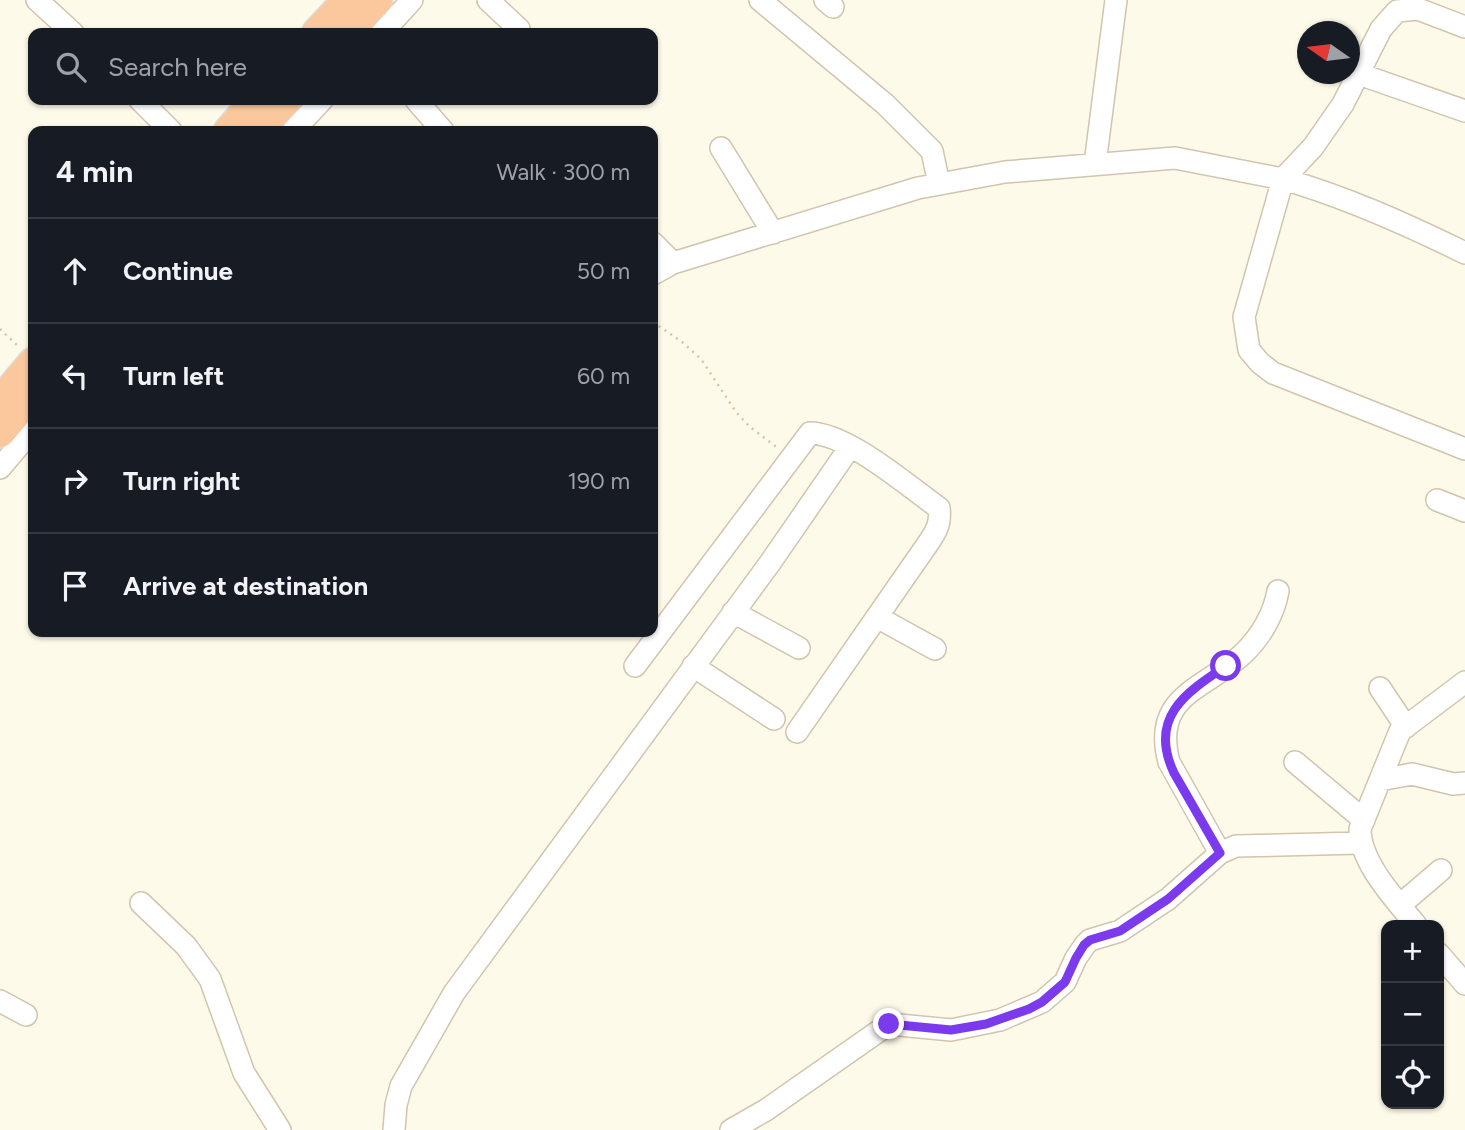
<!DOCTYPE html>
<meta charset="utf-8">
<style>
body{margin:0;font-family:Figtree,sans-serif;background:#20242c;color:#f1f3f6}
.controls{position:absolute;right:21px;bottom:21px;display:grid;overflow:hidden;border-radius:14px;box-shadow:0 2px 5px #0004}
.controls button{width:63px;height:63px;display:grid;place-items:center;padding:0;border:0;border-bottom:2px solid #363941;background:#171b24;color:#f1f3f6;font:35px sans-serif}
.compass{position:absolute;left:1297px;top:21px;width:63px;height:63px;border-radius:50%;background:#171b24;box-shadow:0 2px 5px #0004;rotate:284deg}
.stop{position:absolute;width:21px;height:21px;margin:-16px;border:5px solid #7c3aed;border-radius:50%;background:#fff}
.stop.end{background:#7c3aed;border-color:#fff;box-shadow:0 2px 7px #0008}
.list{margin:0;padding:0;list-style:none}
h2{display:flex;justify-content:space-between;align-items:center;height:91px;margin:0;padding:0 28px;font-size:30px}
h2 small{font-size:23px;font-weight:400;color:#9ea1a6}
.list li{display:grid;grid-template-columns:46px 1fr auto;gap:21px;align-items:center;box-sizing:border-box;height:105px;padding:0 28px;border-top:2px solid #363941}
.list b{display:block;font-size:26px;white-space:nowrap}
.list em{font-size:23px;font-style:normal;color:#9ea1a6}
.icon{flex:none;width:38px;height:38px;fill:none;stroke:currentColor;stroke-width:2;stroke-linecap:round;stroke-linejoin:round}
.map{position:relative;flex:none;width:1465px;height:1130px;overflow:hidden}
.search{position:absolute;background:#171b24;box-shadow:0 2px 5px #0004;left:28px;top:28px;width:630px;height:77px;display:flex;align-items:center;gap:18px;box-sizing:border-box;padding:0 24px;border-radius:14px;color:#9ea1a6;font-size:26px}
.panel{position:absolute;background:#171b24;box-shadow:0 2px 5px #0004;left:28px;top:126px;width:630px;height:511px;border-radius:14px}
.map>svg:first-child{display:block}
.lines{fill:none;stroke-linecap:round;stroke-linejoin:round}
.minor-casing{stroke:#d2c4ad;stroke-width:24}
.highway-casing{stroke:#dfdad4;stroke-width:33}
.path{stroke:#dbc3a1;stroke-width:2.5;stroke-dasharray:2 5;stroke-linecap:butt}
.minor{stroke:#fff;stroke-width:21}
.highway{stroke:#fbc89d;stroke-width:30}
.route{stroke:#7c3aed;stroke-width:9}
</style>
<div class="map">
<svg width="1465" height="1130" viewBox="0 0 1465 1130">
<rect width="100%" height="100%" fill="#fefaea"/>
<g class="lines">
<g class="minor-casing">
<path id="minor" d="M37,0L73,33
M488,0L519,29
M760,0L885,104L932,151L939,184
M825,0L833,7
M1465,27L1418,9L1397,11L1381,29L1343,104L1313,147L1283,179C1346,197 1406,224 1465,253
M382,33L412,0
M1359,74L1465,111
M140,100L171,131
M416,100L443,131
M293,131L322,100
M721,148L773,233
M1095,164L1116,0
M653,243L673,263
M653,274L673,263L918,188L1005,172L1175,158L1283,179L1244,317L1249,350L1260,363L1273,373L1465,449
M0,468L33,429
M1437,500L1465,511
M733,612L799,648
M877,617L935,649
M635,666L810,433C847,433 908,486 939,508C941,523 937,530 929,542L797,732
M693,666L774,719
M1380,688L1406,727
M1295,762L1364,820
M1380,780L1412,774L1453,784L1465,783
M1220,853L1169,762C1151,694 1207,689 1245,652C1261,636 1274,614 1278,591
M141,903L186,946L210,979L244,1073L280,1130
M1400,905L1441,870
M1416,925C1396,900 1360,863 1360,829L1400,731L1465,682
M1439,954L1465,984
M0,1001L26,1015
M394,1130L396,1105L401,1086L454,993L770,563L850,447
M731,1130L766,1110L889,1024L951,1030L1000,1020L1042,1002L1065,982L1076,958L1085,945L1090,940L1120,931L1168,899L1220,853L1236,846L1360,843"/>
</g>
<g class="highway-casing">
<path id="highway" d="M317,33L348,0
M346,33L377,0
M229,131L256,100
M257,131L286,100
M0,402L33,363
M0,432L33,393"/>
</g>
<path class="path" d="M653,322L682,342L701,359L736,412L750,427L779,449
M0,329L20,348"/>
<use href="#minor" class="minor"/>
<use href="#highway" class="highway"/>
</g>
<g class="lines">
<path class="route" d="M889,1024L951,1030L986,1024L1029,1009L1042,1002L1065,982L1076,958L1084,945L1090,940L1120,931L1168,899L1220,853L1174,773C1148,718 1185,693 1226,666"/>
</g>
</svg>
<div class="controls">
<button>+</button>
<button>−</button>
<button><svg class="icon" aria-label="locate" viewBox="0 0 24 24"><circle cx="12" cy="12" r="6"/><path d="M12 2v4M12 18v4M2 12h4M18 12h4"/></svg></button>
</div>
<svg class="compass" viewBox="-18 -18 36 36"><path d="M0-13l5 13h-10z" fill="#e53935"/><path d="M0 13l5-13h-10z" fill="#9ea1a6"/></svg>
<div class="stop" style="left:1226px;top:666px"></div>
<div class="stop end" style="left:889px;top:1024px"></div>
<div class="search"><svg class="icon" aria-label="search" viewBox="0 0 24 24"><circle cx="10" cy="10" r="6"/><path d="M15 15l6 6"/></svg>Search here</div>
<section class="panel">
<h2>4 min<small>Walk · 300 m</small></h2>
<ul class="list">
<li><svg class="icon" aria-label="ahead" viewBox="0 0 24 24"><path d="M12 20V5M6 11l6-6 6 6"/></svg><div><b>Continue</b></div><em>50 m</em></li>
<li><svg class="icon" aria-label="left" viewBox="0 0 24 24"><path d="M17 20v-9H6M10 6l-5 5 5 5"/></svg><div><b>Turn left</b></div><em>60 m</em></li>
<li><svg class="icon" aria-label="right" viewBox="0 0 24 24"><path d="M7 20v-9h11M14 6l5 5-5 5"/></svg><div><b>Turn right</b></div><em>190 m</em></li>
<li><svg class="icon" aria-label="arrive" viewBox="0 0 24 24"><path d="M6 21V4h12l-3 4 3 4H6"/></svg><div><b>Arrive at destination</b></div></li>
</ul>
</section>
</div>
